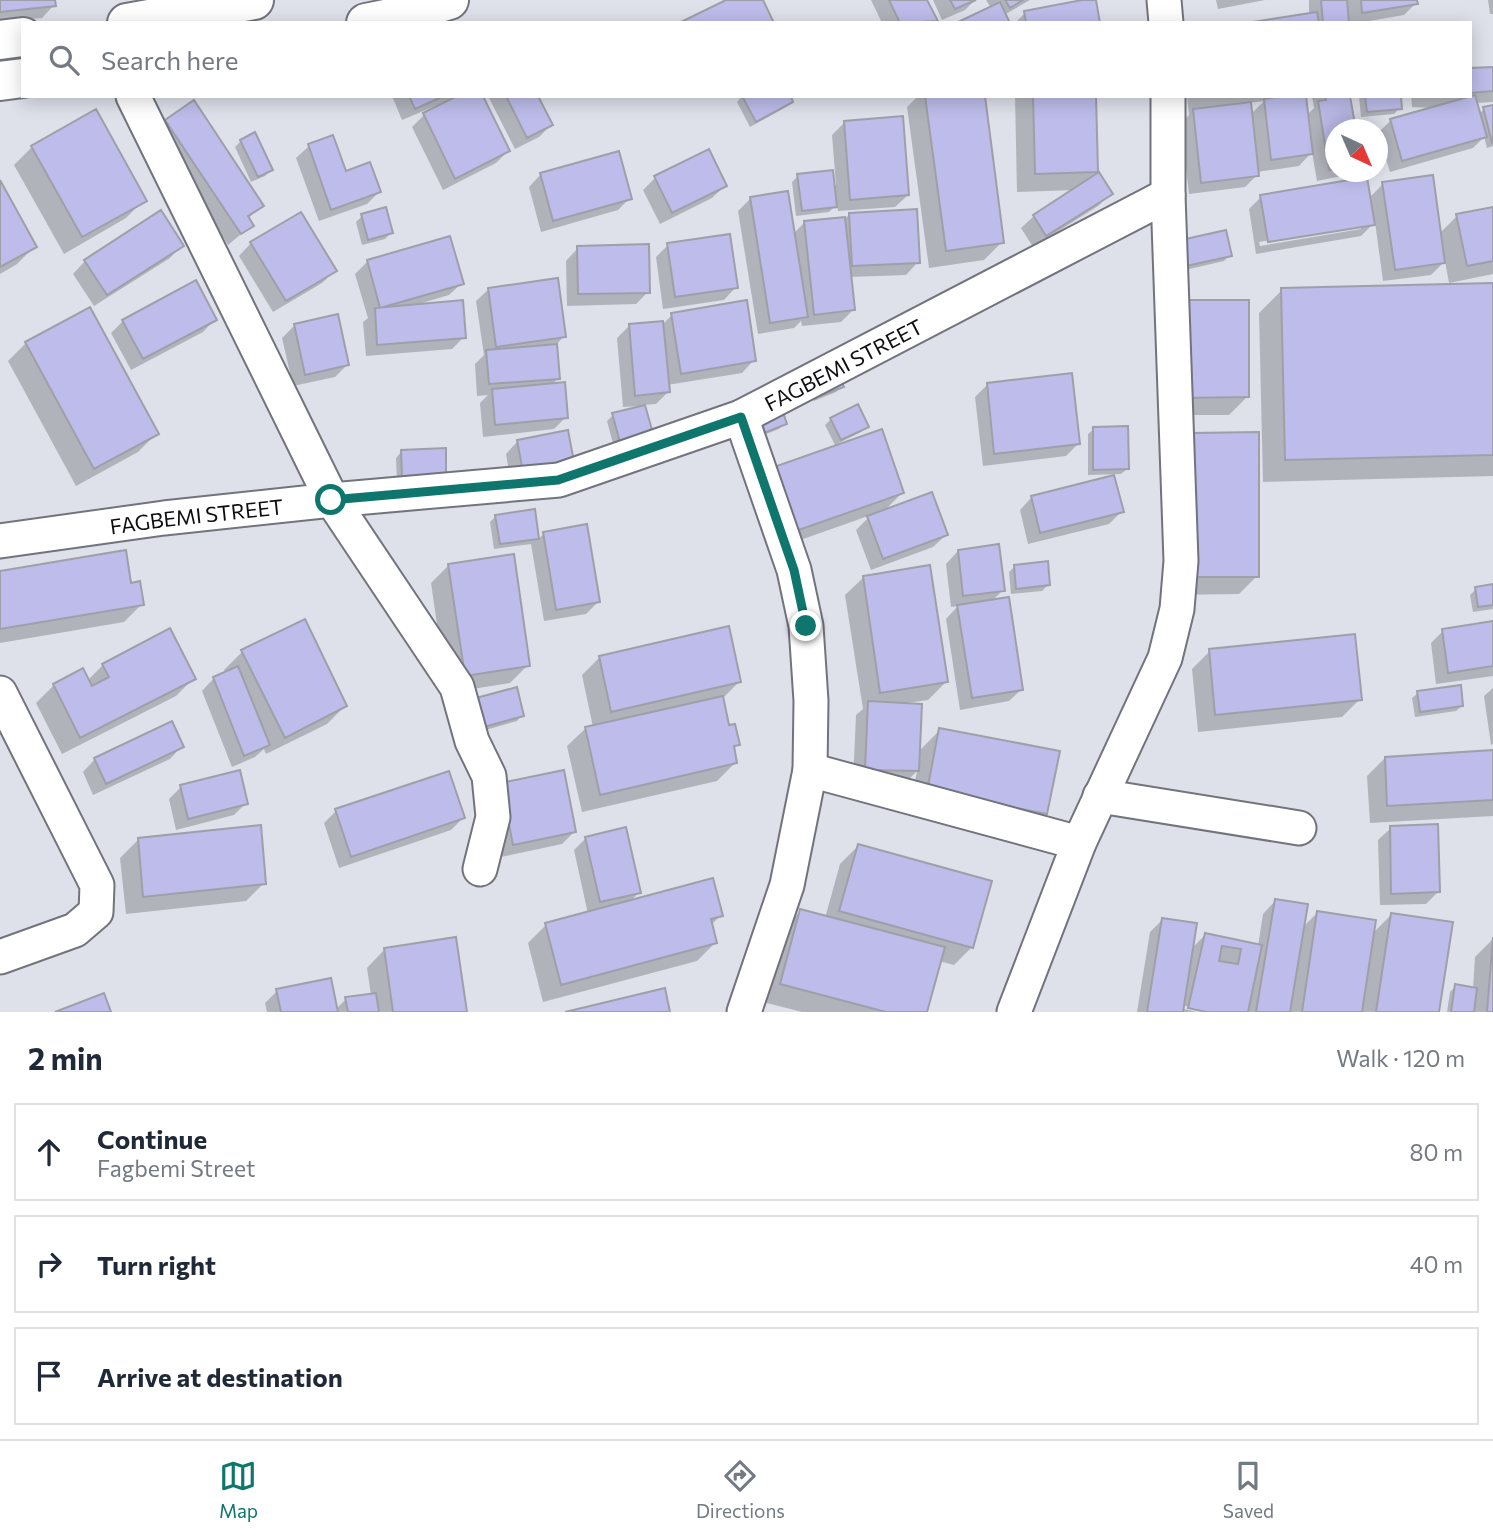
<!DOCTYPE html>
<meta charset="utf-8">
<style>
body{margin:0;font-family:Commissioner,sans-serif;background:#f6f6f7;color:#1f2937}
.compass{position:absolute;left:1325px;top:119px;width:63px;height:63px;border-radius:50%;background:#fff;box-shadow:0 4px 18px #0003;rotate:136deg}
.stop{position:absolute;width:21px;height:21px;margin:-16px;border:5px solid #0f766e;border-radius:50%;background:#fff}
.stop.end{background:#0f766e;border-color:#fff;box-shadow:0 2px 7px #0008}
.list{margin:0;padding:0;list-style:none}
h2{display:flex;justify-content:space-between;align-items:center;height:91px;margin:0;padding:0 28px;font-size:30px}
h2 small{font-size:23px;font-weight:400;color:#747a83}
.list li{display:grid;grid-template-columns:46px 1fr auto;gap:21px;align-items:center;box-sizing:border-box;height:98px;margin:0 14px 14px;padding:0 14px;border:2px solid #e0e1e3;border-radius:0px}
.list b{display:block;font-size:26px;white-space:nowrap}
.list p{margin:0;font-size:23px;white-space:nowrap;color:#747a83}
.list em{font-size:23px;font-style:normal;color:#747a83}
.icon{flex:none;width:38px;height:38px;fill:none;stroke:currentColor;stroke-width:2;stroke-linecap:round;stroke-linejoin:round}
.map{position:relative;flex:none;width:1493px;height:1012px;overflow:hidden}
.search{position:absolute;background:#fff;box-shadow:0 4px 18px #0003;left:21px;right:21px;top:21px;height:77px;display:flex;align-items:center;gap:18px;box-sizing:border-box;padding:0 24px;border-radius:0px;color:#747a83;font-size:26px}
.sheet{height:427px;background:#fff}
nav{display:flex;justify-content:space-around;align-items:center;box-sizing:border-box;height:98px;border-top:2px solid #e0e1e3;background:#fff;font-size:19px;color:#747a83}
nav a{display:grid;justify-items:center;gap:4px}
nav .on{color:#0f766e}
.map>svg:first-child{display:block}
.shadow{fill:#0003;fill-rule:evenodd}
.building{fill:#bdbcea;stroke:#9f9fa9;stroke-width:2;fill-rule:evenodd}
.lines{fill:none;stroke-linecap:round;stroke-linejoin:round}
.minor-casing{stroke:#72747d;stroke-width:37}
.tertiary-casing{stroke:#72747d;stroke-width:42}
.minor{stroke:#fff;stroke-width:33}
.tertiary{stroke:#fff;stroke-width:38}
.route{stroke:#0f766e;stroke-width:9}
.labels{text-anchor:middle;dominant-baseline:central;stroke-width:5;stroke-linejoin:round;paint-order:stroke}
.street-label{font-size:21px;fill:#0e0e11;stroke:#fff}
</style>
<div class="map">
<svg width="1493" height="1012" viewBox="0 0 1493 1012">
<rect width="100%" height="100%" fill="#dee0ea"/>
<path class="shadow" d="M0,0H54V5L42,18L0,22Z
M871,0H925L935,21L933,23H882Z
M933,0H975L965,10L942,20Z
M986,0H1030L1004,15L991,8Z
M1094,0L1098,23H1015L1025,13Z
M1216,0H1265L1218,9Z
M1309,0H1415L1416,3L1404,15L1358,23H1257L1309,15Z
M1488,0H1493V14H1490Z
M1493,68V102L1476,103L1479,114L1484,109L1493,107V146L1487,148L1484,137L1473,148L1390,172L1378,133L1391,120L1436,108L1412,107L1411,96H1470V70Z
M392,96H481L508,151L496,163L443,190L412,127L424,115L436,108L435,106L402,120Z
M488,96H536L551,125L539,137L515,149Z
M742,96L791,102L786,107L750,127L737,102Z
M918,96H983L1002,242L984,260L929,268L907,107Z
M1015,96H1094L1096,172L1087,180L1111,193L1098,206L1033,247L1021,228L1034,216L1075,190L1017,192Z
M1187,96H1305L1307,115L1314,108L1312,96H1348L1336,130V172H1351L1347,175L1317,181L1312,152L1299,166L1257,172V175L1245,187L1189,194L1181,123L1189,115ZM1264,101L1250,115L1249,103Z
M1359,96H1399L1400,108L1394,114L1361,117Z
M166,121L262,205L248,219L252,225L228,245L154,133Z
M844,123L908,195L895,207L838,211L837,204L829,212L796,216L792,182L798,176L836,185L832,135Z
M241,141L271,170L265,176L251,182L235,147Z
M309,146L345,173L379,192L367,204L319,221L296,158Z
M32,147L144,200L126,218L64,254L14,165Z
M541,174L630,198L618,210L541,232L529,187Z
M655,178L725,186L712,198L660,224L643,190Z
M0,183L35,246L17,264L0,274Z
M1383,184L1439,234L1457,216L1493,208V274L1449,283L1445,261L1431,275L1383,281L1375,222L1361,236L1256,254L1249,209L1261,197L1369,198ZM1361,225V229L1260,246L1259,242Z
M750,199L793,234L804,223L843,220L849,215L918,262L906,275L849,277L853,310L841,322L802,326L801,321L794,328L758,334L738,211Z
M362,216L391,233L385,239L362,245L356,222Z
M1182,242L1230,255L1224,261L1181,271Z
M251,243L335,271L322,283L273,312L239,256Z
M182,245L170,258L94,306L73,274L85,261Z
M668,245L736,287L724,300L663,309L656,257Z
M578,248L648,292L636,304L567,306L566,261Z
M367,262L462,283L449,295L422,303L464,337L452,349L366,356L363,322L368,318L355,274Z
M1493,284V476L1263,482L1259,313L1282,290Z
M489,289L564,336L556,345L558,378L552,385L566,417L554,429L483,437L480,403L488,395L477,396L475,364L484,355L476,301Z
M1248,302L1247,397L1229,415H1164Z
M672,315L754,360L742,373L667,385L668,392L656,404L643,405L652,437L615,451L607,421L613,415L640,408L639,406L623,407L617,338L629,326L662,325Z
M215,319L203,332L131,370L111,333L123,321Z
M295,325L347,365L335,377L293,386L282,338Z
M26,343L156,434L138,452L76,486L8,361Z
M987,385L1078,444L1066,456L983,466L975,397Z
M842,386L836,392L814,401L810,390Z
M831,419L867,426L861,432L835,445L825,425Z
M785,423L779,429L755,438L750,424Z
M1094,429L1127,469L1121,474L1088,475V434Z
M567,432L511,483L506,454L518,441Z
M881,432L902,493L882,513L946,535L933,547L871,570L856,530L871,515L775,549Z
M401,452L439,481L397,482L396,458Z
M1174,453L1257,576L1239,594L1174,595Z
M1032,497L1122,511L1109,524L1028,544L1020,510Z
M533,511L537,540L544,534L598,602L586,614L544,621L531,544L494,549L490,522L496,516Z
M958,551L1003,590L992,601L1022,689L1009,701L960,710L946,619L958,606L951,607L946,564Z
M449,565L528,665L510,683L447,693L431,583Z
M1015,566L1048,585L1042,591L1011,594L1009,572Z
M0,573L129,585L142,604L124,622L0,643Z
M864,577L946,682L928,700L907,703L918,752L940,730L1046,813L1028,831L910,808L917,771L905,783L853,781L856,715L863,709L845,595Z
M1493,586V609L1473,612L1470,595L1476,589Z
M1493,623V676L1436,684L1431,643L1443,631Z
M1210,651L1360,699L1342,717L1198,732L1192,669Z
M242,652L345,706L327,724L266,754L264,749L255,757L232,767L202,691L214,678L226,673L224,670Z
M600,657L739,682L722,699L728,727L738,744L732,750L735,763L717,781L582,812L567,746L586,728L593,727L582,675Z
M103,665L194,678L176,696L62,754L36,703L54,685L87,681Z
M1493,688V744L1491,745L1484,696Z
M1418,693L1462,706L1456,711L1415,717L1412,698Z
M471,705L522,715L517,721L479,732Z
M182,746L170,759L93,795L83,772L95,759Z
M1493,752V816L1370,823L1367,776L1385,758Z
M181,787L246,803L234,815L176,830L169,799Z
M489,797L574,832L562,844L501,857Z
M336,811L463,818L451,830L339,868L324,823Z
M1391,828L1438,892L1426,904L1380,905L1378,840Z
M586,838L639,892L629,903L721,915L710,926L715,943L697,961L543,1002L528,943L546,925L588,914L574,850Z
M139,839L264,883L246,901L126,914L120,858Z
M858,846L972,947L954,965L939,961L925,1012H802L763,1002L783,929L801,911L825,918L840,864Z
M1275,901L1302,928L1317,913L1372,934L1391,915L1438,1012H1214L1180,1005V1008L1197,1012H1137L1150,932L1163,919L1191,949L1205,935L1258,946L1263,914Z
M1493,939V1012H1447L1450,992L1456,986L1473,989L1475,957Z
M385,949L465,1012H267L265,1003L277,991L336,1009L346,999L371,995L367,968Z"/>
<path class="building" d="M0,0H55L56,6L0,12Z
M726,0H763L774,23H679Z
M889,0H927L938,21L900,23Z
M950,0H976L955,9Z
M1005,0H1023L1010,8Z
M1082,0H1096L1100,23H1026L1024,11Z
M1321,0H1347L1349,23H1323Z
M1361,0H1417L1418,4L1362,13Z
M1000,2L1010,23H956Z
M1317,12L1319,23H1246Z
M1493,67V91L1470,93V68Z
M1475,95L1487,137L1402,161L1390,119Z
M409,96H444L415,109Z
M457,96H483L510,151L455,179L423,113Z
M506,96H538L553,125L527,138Z
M742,96H791L793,102L756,122Z
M925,96H985L1004,243L946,251Z
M1033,96H1096L1098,172L1035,174Z
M1284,96H1306L1313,154L1271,160L1264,99Z
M1325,96H1350L1356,130H1336V168L1329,170L1318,101L1326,100Z
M1365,96H1401L1402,109L1367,112Z
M194,100L264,206L248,216L254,226L241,234L165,120Z
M1251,102L1259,176L1201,183L1193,109Z
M1493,105V143H1492L1483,107Z
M96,109L147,201L82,237L31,146Z
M903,116L909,195L850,200L844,121Z
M255,132L273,170L258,177L240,140Z
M333,135L346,171L370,162L381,192L331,210L308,144Z
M709,149L727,186L672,213L654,176Z
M619,151L632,199L553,221L540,173Z
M833,170L837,207L802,211L797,174Z
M1099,172L1113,194L1046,236L1033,215Z
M1433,175L1445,263L1395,270L1382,182Z
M1367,177L1375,225L1268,242L1260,195Z
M0,180L37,247L0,267Z
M788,191L808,317L770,323L750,197Z
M386,207L393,233L368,240L361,214Z
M1493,207V261L1467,266L1456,214Z
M917,209L920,263L852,266L849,213Z
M161,210L184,246L107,295L84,260Z
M301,212L337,271L286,301L250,242Z
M845,217L855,310L814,315L804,221Z
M1226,230L1232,256L1186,266L1181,240Z
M730,234L738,288L675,297L667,243Z
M450,236L464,284L380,308L367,260Z
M649,244L650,293L578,294L577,246Z
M558,278L566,337L496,347L488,288Z
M196,280L217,320L143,359L122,320Z
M1493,283V455L1285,460L1281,288Z
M463,300L466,338L377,345L375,308Z
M747,300L756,361L681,374L671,313Z
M1182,300H1249V397L1182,398Z
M90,307L159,434L94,469L25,342Z
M338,314L349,365L305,375L294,324Z
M663,321L670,392L635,396L629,324Z
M557,344L560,379L489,384L486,350Z
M838,373L844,387L820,396L815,383Z
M1072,373L1080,444L994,454L987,383Z
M565,382L568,418L495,425L492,389Z
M858,404L869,427L841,440L830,418Z
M645,405L654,437L621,446L612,413Z
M781,407L787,424L761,434L755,417Z
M1128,426L1129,469L1093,470V427Z
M882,429L904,493L793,532L771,468Z
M568,430L574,462L523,472L517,440Z
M1259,432V577H1191V433Z
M446,448V476L402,477L401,450Z
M1114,475L1124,512L1040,533L1031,496Z
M932,492L948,535L883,559L867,516Z
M535,509L539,539L500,544L495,515Z
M587,524L600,602L556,610L543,532Z
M999,544L1005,591L963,596L958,550Z
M126,550L131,583L140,581L144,605L0,629V571Z
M514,554L530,666L465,676L448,564Z
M1048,561L1050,585L1016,589L1014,565Z
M930,565L948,682L880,693L863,576Z
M1493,584V605L1478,607L1475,587Z
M1009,597L1023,690L972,698L957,605Z
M305,619L347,706L285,738L241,650Z
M1493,621V666L1448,673L1442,629Z
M729,626L741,682L611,712L599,656Z
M170,628L196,679L80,738L53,684L83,668L92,686L109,677L102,664Z
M1355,634L1362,700L1215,715L1209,649Z
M238,666L270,745L244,756L213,677Z
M1461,685L1463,706L1420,712L1417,691Z
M517,687L524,716L484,727L476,698Z
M723,696L729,725L735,724L740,745L734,746L737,763L600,795L585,727Z
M868,701L922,704L919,771L865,770Z
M172,721L184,747L106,784L94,758Z
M939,728L1060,751L1047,814L927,791Z
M1493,750V800L1387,806L1385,757Z
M240,770L248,804L188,819L180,785Z
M564,770L576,832L513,845L501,783Z
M449,771L465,818L351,857L335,809Z
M1438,824L1440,892L1391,894L1390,826Z
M261,825L266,884L143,897L138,838Z
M626,827L641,893L600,902L585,837Z
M858,844L992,881L973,948L839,911Z
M713,878L723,916L711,919L717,943L561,985L545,923Z
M1275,899L1308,904L1290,1012H1256Z
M800,909L945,947L927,1012H886L780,984Z
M1317,911L1376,920L1362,1012H1302Z
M1391,913L1453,922L1439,1012H1376Z
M1162,918L1197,923L1183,1012H1147Z
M1205,933L1262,945L1248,1012H1206L1188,1008ZM1222,946L1241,949L1238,964L1219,961Z
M456,937L467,1012H393L384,948Z
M1493,937V1012H1487Z
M331,978L338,1012H281L276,989Z
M1455,984L1477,988L1474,1012H1451Z
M665,988L670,1012H565Z
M104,993L111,1012H55Z
M376,993L379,1012H348L345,997Z"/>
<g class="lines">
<g class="minor-casing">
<g id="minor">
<path d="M1164,0L1166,23"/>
<path d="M133,96L332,500L457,687L472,741L489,776L493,817L480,869"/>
<path d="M741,417L794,570L806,626L811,701L810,770L787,885L744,1012"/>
<path id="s1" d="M0,541L164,518L332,500L559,480L741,417L1168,195"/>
<path d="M0,693L97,885L96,912L75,930L0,957"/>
<path d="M810,770L1079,843"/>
<path d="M1100,796L1299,828"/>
<path d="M1014,1012L1079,843L1165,658L1177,609L1181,561L1168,195V96"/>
</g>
</g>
<g class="tertiary-casing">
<path id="tertiary" d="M127,23L254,0
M366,23L386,19L449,0
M0,40L23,37
M0,81L23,78"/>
</g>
<use href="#minor" class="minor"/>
<use href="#tertiary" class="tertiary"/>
</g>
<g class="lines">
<path class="route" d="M331,500L558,480L741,417L794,570L806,626"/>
</g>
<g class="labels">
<g class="street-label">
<text stroke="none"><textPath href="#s1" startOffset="870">FAGBEMI STREET</textPath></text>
<text stroke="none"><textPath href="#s1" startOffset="198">FAGBEMI STREET</textPath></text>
</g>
</g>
</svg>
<svg class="compass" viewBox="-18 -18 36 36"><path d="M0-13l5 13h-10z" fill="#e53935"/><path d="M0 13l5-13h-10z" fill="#747a83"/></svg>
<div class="stop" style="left:331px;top:500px"></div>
<div class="stop end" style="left:806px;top:626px"></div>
<div class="search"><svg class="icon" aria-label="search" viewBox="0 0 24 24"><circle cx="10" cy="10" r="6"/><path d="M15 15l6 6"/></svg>Search here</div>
</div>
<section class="sheet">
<h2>2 min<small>Walk · 120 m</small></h2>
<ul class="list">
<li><svg class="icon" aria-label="ahead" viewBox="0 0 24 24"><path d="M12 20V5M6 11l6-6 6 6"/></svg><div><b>Continue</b><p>Fagbemi Street</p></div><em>80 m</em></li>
<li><svg class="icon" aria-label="right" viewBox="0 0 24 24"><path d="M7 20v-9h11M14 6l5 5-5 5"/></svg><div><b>Turn right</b></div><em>40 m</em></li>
<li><svg class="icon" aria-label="arrive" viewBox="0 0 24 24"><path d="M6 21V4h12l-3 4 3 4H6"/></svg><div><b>Arrive at destination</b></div></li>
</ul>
</section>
<nav>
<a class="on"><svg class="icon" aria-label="map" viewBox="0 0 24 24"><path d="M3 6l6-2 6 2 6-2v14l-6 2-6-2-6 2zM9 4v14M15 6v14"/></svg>Map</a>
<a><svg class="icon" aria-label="directions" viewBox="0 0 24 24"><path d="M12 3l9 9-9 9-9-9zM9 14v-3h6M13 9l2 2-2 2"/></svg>Directions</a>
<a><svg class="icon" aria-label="saved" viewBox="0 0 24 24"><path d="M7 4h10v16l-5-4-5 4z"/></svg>Saved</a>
</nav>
